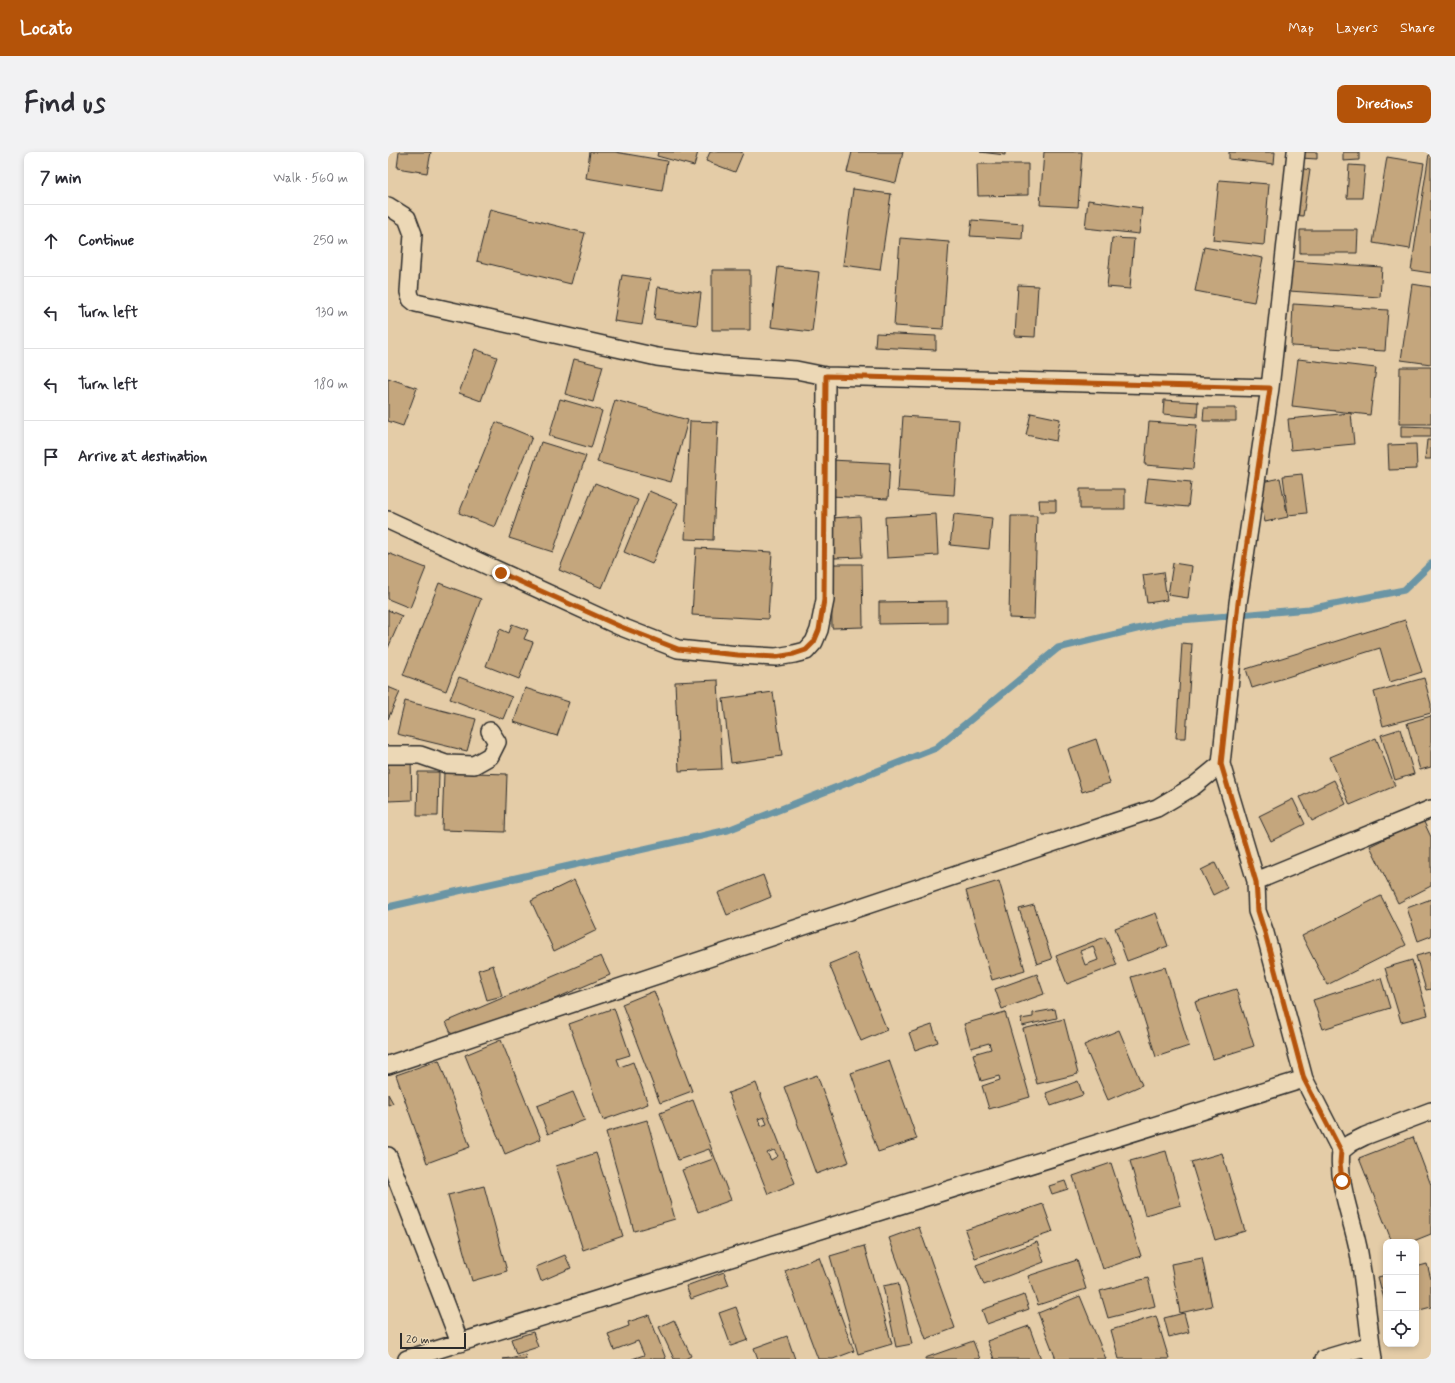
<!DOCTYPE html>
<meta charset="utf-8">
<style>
body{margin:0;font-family:Mynerve,sans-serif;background:#f2f2f3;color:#2b2b33}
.controls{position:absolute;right:12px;bottom:12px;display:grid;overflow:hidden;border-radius:8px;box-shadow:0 2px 6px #0003}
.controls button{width:36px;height:36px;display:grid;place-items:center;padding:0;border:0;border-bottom:1px solid #e1e1e2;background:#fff;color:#2b2b33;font:20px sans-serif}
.scale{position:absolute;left:12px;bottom:10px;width:66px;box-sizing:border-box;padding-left:4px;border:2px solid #2b2b2b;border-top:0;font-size:11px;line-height:14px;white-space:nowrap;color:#2b2b2b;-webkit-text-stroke:3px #ecd8b6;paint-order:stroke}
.stop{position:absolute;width:12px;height:12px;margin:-9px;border:3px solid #b45309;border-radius:50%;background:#fff}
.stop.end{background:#b45309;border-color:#fff;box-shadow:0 1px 4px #0008}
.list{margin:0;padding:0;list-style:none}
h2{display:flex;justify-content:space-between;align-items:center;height:52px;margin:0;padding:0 16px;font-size:17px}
h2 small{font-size:13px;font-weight:400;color:#7c7c81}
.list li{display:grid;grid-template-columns:26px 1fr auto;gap:12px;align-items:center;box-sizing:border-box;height:72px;padding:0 16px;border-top:1px solid #e1e1e2}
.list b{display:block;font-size:15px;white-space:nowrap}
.list em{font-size:13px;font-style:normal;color:#7c7c81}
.icon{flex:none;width:22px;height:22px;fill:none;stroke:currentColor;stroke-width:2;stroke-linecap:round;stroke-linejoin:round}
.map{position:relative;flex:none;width:1043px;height:1207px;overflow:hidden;border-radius:8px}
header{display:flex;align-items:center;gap:24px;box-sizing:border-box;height:56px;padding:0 20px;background:#b45309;color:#fff}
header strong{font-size:19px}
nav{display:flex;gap:22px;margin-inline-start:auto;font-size:14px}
.intro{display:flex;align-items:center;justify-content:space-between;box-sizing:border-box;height:96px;padding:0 24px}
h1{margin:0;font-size:28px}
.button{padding:10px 18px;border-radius:8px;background:#b45309;color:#fff;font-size:14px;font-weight:700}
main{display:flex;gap:24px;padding:0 24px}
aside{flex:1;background:#fff;border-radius:8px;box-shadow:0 2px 6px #0003}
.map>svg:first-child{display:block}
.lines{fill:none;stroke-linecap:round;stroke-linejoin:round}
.stream{stroke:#6b95a5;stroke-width:7}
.building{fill:#c4a67d;stroke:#2b2b2b;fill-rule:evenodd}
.street-casing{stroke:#2b2b2b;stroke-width:20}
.street{stroke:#ecd8b6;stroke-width:17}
.route{stroke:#b45309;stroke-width:5}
</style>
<header>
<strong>Locato</strong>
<nav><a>Map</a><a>Layers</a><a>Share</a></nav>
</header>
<div class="intro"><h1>Find us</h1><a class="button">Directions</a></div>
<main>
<aside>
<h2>7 min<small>Walk · 560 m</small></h2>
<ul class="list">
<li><svg class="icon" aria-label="ahead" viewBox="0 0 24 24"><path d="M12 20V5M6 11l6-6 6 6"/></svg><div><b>Continue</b></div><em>250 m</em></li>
<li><svg class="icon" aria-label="left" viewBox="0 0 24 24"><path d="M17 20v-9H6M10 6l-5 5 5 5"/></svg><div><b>Turn left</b></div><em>130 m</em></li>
<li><svg class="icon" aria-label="left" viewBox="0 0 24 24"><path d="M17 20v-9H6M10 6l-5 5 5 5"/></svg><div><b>Turn left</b></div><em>180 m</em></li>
<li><svg class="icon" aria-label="arrive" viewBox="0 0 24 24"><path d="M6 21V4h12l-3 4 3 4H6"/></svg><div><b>Arrive at destination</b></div></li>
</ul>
</aside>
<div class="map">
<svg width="1043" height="1207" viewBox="0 0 1043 1207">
<rect width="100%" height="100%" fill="#e4cca7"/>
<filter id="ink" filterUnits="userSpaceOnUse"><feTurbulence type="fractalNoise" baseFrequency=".025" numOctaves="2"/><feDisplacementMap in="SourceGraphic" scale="8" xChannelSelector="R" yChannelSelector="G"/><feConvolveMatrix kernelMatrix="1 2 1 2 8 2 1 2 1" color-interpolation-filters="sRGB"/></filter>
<g filter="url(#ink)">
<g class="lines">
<path class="stream" d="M0,755L340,678L548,596L670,496L782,469L921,457L1016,438L1043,412"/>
</g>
<path class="building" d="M11,0H43L39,21L9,16Z
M202,0H227L279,9L274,39L198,26Z
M270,0H310L306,14L269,4Z
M322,0H352L355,1L347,20L318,9Z
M464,0H515L508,31L459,20Z
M592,0H617V3Z
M656,0H694L690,55L652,53Z
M841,0H887L886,12L841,7Z
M912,0H929V7L912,6Z
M955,0H971V8L955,9Z
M1041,2H1043V121L1023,118Z
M999,5L1036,11L1022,97L985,91Z
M589,12H640V43L590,44Z
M961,13L977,14L974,46H959Z
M911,16L922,18L915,64L905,63Z
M831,28L881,32L876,93L825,88Z
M465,37L503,42L492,118L455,113Z
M700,48L754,56L751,82L697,76Z
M102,57L197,81L183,132L89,109Z
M584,68L635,72L634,87L582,84Z
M912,78H970L969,101H912Z
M512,86L561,90L555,177L506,174Z
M724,86L746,87L742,137L719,135Z
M816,95L875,106L866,150L807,139Z
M903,109L994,115L992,145L901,139Z
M390,115L431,120L424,180L383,175Z
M324,118H362V178H324Z
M234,123L262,127L254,173L226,169Z
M1024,132L1043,135V212L1013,208Z
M630,133L650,134L647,185L627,184Z
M270,135L313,141L309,173L266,167Z
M905,152L1000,158L997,199L903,194Z
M488,181L548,184V198L487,195Z
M87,197L109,205L93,249L71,241Z
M186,207L215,214L205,250L177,242Z
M910,207L988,216L982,263L904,254Z
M1012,215H1043V272H1011Z
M0,226L29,236L15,274L0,269Z
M172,247L214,259L203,296L161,284Z
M227,248L300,268L283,330L209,310Z
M776,248L810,250L809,265L775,262Z
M816,256H848V269H815Z
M643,261L672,267L668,289L638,283Z
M963,261L966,292L903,298L900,267Z
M515,264L571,268L566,343L510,339Z
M302,269L330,270L325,388L297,387Z
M108,270L144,285L107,375L71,361Z
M761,270L809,273L805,317L757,313Z
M1013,274L1043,275V285H1013Z
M1039,288H1043V307H1037Z
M153,290L198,304L165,400L121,386Z
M1028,292L1029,317L1001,318L1000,293Z
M443,308L502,311L500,347L442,344Z
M914,322L919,361L900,363L895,324Z
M760,326L803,330L800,355L757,351Z
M892,326L900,365L877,370L869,331Z
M207,331L250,348L214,436L171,418Z
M692,337H737V357H692Z
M261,339L290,351L264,412L236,400Z
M651,348H668V360H652Z
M548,362L550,403L499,406L497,365Z
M566,362L604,366L601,397L562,393Z
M472,364L474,405L446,406L444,366Z
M623,364H649L646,467L621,466Z
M308,396L384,400L380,467L304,463Z
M0,401L38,416L22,456L0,447Z
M785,411L804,414L800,446L780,443Z
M443,412H474L475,475L444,476Z
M775,420L779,448L759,451L755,423Z
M51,431L93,447L58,539L15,523Z
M559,449V471L491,472V450Z
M0,458L14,464L0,496Z
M1017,468L1034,520L1002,530L992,496L864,536L858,517Z
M124,472L140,478L136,487L145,490L131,527L98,514L112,477L121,481Z
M794,491L804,492L798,586H788Z
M71,525L124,545L115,567L62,547Z
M1036,526L1043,552V561L995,574L986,540Z
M330,528L334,617L291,619L287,530Z
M0,535L12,540L0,567Z
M137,536L181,550L169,584L126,570Z
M385,540L394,604L343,611L335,547Z
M17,549L88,567L79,599L9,582Z
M1043,564V615L1032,618L1019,571Z
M1012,577L1026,622L1007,628L993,583Z
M988,586L1007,634L962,653L942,605Z
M708,587L722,631L694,640L680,597Z
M23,606L24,648L0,649V607Z
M30,620H51L50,664H29Z
M56,620L119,622L117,680L54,678Z
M946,628L958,652L924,669L912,645Z
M905,647L917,672L883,689L871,664Z
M1035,668L1043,685V734L1010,751L982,694Z
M827,711L839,736L825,743L813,718Z
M375,723L383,745L339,763L330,741Z
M186,728L209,778L166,799L143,749Z
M611,729L637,818L604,828L578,739Z
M993,744L1018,793L939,833L914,784Z
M1043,747V784L1030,789L1019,756Z
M646,753L664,807L649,812L631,757Z
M768,761L780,794L739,809L727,776Z
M717,785L729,813L679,832L668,804ZM705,794L710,808L697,813L692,799Z
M1043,800V837L1038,838L1028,804Z
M468,801L499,878L473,889L441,812Z
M213,804L222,823L67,890L58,870Z
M1024,808L1040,863L1013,870L997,816Z
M105,813L114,844L99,848L90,818Z
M777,815L801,894L768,905L743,825Z
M649,822L656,842L614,857L607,837Z
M993,826L1002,856L935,877L925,848Z
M848,837L866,894L825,907L807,850Z
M266,839L304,939L272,951L234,852Z
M226,856L242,903L229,907L232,915L245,910L260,952L215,968L181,872Z
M667,857L669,866L634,874L633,867L645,865V861Z
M617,860L642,945L601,957L594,934L612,928L611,924L593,929L585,902L603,897L601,891L583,896L576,872Z
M676,867L690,922L649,932L635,877Z
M544,873L550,890L527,898L521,881Z
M731,878L754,933L720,948L696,893Z
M113,888L153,987L117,1002L77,903Z
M51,908L82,995L39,1011L8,923Z
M501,908L529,987L490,1000L463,921Z
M429,923L461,1010L428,1022L396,935Z
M690,929L695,943L663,954L658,941Z
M368,931L407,1031L380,1042L340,941ZM376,965L379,972L373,974L370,967ZM386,998L390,1004L383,1008L379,1001Z
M185,940L197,968L160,982L149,954Z
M0,942L5,951L0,953Z
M305,948L343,1048L310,1060L294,1018L325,1007L321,997L290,1008L272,961Z
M259,968L287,1067L246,1079L218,980Z
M1025,985L1043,1033V1082L1023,1090H1004L971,1006Z
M778,999L793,1053L757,1063L742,1009Z
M208,1001L235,1084L195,1098L168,1014Z
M834,1001L857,1079L827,1088L803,1010Z
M723,1011L753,1104L715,1117L685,1024Z
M677,1029L680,1037L664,1042L661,1034Z
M96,1034L119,1119L84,1129L60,1043Z
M655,1052L665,1080L587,1106L577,1078Z
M531,1075L567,1176L538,1187L501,1086Z
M649,1090L656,1110L596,1133L588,1113Z
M476,1094L504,1192L470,1202L442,1104Z
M177,1103L183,1116L153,1129L148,1115Z
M431,1105L466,1199L445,1207H430L397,1119Z
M814,1106L824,1154L792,1161L783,1112Z
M689,1108L698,1137L650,1153L640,1124Z
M1039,1112L1043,1127V1155L1028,1159V1115Z
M336,1120L341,1133L303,1147L298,1134Z
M998,1123V1154L990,1125Z
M760,1126L767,1154L720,1166L712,1139Z
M510,1131L524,1192L508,1195L495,1134Z
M636,1143L641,1157L599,1172L594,1158Z
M692,1144L718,1207H668L650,1161Z
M348,1155L360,1188L343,1194L331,1161Z
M796,1161L801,1180L781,1185L776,1166Z
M261,1163L278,1207H244L256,1203L250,1189L226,1198L220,1182L241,1174L240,1170Z
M768,1164L781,1207H731L723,1178Z
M286,1168L303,1204L297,1207H286L271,1175Z
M641,1174L653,1207H606L599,1189Z
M145,1180L150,1195L128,1202L123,1187Z
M399,1184L407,1207H370L366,1196Z
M585,1189L592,1207H537V1206Z
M137,1202L138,1207H115L122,1206Z"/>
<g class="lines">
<g class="street-casing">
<path id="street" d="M908,0L882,236L850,451L833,612L868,729L869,759L877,781L916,927L953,999C949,1034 965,1067 971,1101C977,1136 980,1172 985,1207
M0,54L19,66L25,82L21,140L23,147L28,151L269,205L333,213L408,218L438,224L882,236
M0,368L231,474L290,497L350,503L388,505L406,502L418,499L426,490L431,478L437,448L438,224
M0,603H32L58,612L86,613L102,604L109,590L102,579
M868,729L1043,657
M0,913L769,656L806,634L833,612
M953,999L963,991L977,984L1043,959
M0,1004L72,1191
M19,1207L916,927
M936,1207L983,1193"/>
</g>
<use href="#street" class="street"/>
</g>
</g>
<g class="lines" filter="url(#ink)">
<path class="route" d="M113,421L231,474L290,497L350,503L388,505L406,502L418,498L426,490L431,478L436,448L438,224L882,236L850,451L833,612L868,730L870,759L877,781L916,927L953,999L952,1011L954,1029"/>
</g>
</svg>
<div class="controls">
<button>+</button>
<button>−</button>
<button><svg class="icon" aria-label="locate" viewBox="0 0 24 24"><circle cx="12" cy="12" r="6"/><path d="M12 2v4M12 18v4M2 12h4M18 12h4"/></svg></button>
</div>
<div class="scale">20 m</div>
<div class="stop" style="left:954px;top:1029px"></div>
<div class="stop end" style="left:113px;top:421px"></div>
</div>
</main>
